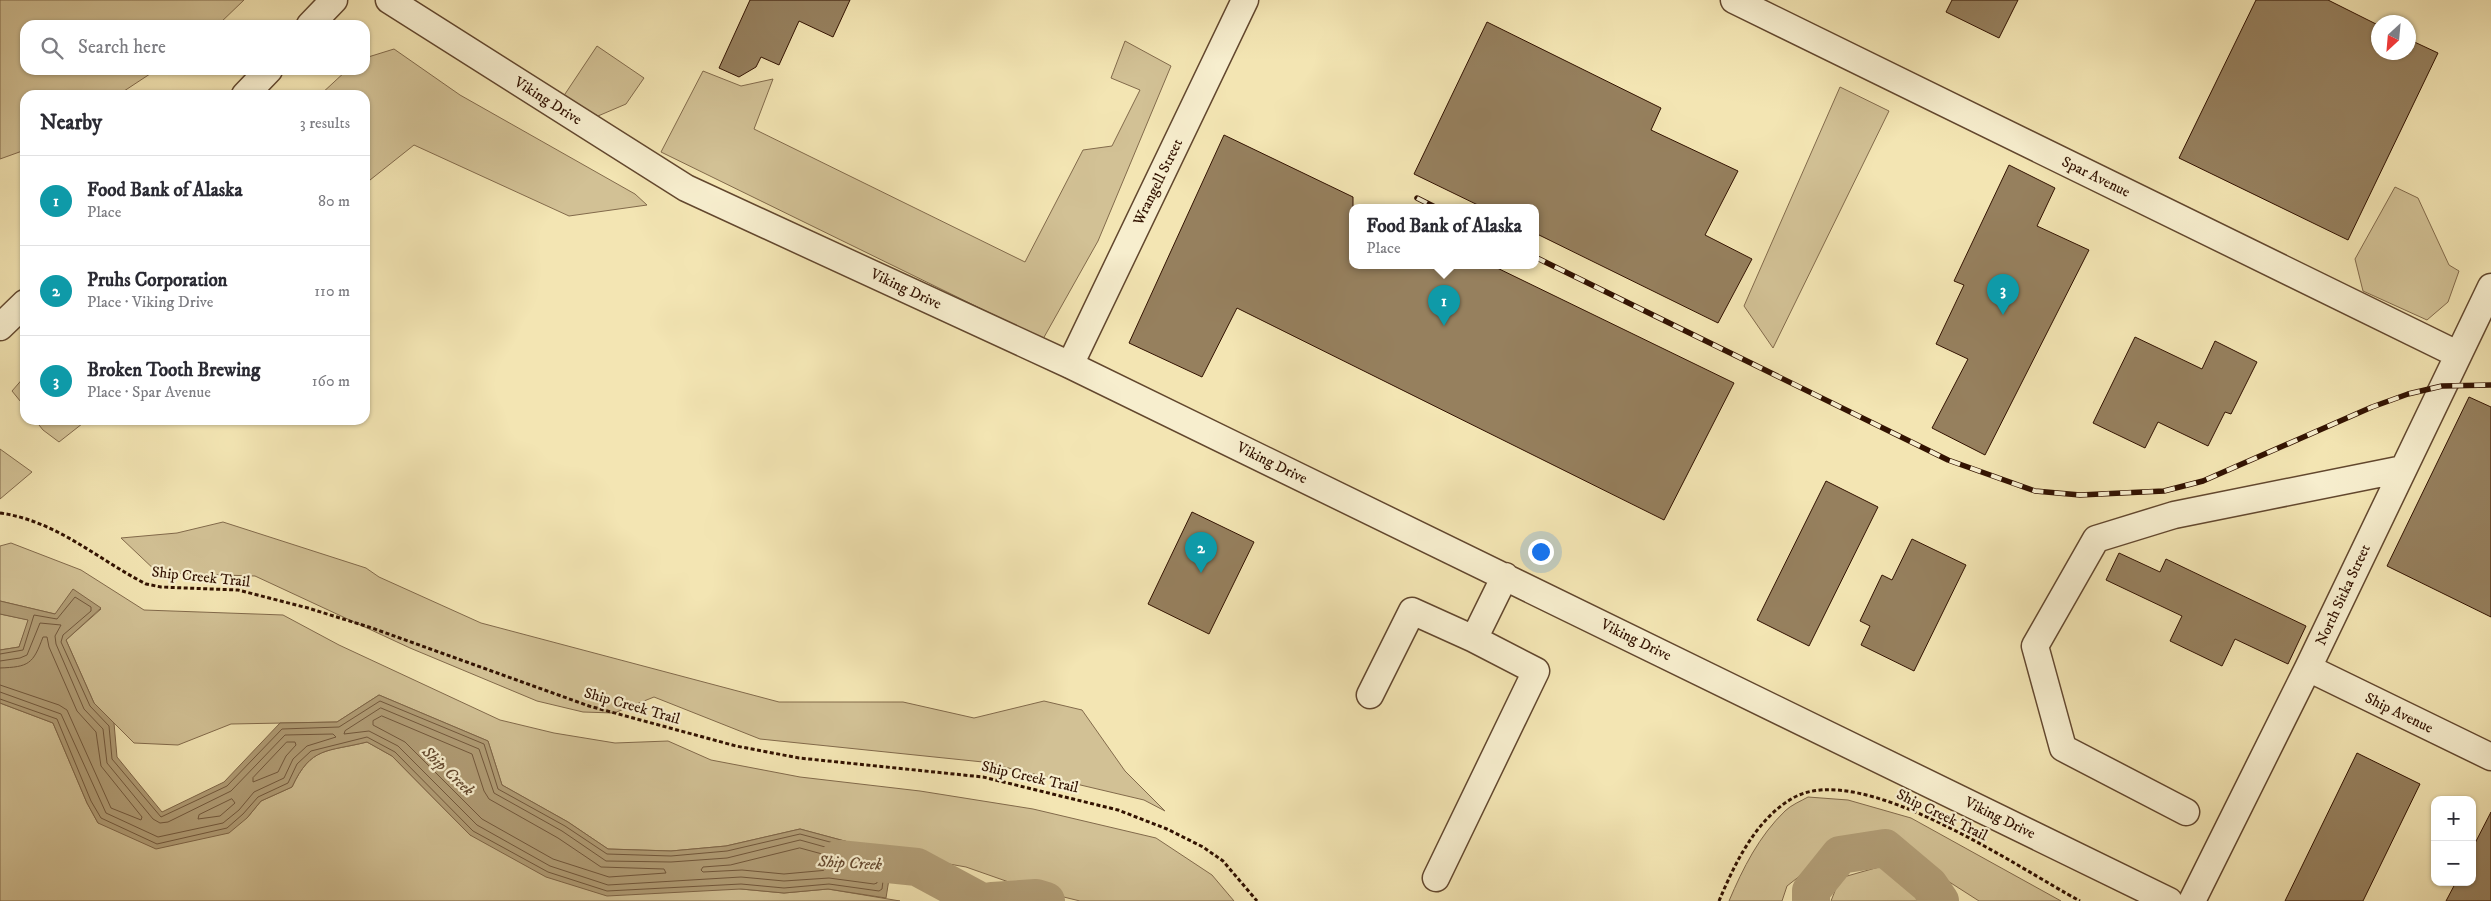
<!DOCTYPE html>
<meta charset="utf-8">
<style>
body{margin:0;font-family:"IM FELL DW Pica",serif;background:#f7f7f7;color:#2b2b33}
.controls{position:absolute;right:15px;bottom:15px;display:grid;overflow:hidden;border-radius:10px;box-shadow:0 1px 4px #0004}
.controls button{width:45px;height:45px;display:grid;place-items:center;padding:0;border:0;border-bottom:1px solid #e1e1e2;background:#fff;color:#2b2b33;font:25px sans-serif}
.compass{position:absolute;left:2371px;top:15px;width:45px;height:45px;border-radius:50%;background:#fff;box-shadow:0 1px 4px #0004;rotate:206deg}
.you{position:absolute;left:1540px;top:551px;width:18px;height:18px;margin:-12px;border:4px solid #fff;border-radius:50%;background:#1a73e8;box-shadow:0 0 0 8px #1a73e833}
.badge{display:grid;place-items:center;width:32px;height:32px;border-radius:50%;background:#8f2418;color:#fff;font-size:16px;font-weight:700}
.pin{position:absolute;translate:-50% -41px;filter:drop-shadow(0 1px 2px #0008)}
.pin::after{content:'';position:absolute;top:26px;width:18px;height:15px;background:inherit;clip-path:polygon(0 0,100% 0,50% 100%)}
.popup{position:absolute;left:1349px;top:204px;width:190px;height:65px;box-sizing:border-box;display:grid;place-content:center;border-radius:10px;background:#fff;filter:drop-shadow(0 1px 4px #0005);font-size:16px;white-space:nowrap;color:#7c7c81}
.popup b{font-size:19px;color:#2b2b33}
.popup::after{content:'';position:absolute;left:50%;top:100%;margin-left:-10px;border:10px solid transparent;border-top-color:#fff}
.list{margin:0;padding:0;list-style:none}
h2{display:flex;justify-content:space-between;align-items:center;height:65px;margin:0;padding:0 20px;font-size:21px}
h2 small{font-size:16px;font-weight:400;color:#7c7c81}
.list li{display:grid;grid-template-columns:32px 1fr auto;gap:15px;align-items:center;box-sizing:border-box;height:90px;padding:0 20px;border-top:1px solid #e1e1e2}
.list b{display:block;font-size:19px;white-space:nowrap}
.list p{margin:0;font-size:16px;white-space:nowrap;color:#7c7c81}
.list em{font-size:16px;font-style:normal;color:#7c7c81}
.icon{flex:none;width:28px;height:28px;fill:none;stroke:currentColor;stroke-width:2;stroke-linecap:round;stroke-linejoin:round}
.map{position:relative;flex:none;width:2491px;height:901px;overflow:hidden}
.search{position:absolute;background:#fff;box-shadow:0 1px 4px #0004;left:20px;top:20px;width:350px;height:55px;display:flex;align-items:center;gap:12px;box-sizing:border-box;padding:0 18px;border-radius:15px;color:#7c7c81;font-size:19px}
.panel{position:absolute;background:#fff;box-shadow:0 1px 4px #0004;left:20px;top:90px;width:350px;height:335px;border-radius:15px}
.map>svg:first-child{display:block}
.green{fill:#d2c195;stroke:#826a4b}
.water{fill:#b19d76;stroke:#7e6547}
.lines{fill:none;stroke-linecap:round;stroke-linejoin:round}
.shore{stroke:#72583c;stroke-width:1}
.river{stroke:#b19d76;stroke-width:38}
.building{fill:#96805e;stroke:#321201}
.minor-casing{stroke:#62472e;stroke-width:29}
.path{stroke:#321201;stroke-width:3;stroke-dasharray:4 2.5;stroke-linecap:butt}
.minor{stroke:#f7eece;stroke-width:26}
.rail-casing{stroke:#321201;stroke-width:5.5}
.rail{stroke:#f7eece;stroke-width:4;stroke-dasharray:11;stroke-linecap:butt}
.labels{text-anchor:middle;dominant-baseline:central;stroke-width:4.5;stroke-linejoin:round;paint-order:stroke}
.street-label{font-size:15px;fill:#321201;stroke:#f7eece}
.water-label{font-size:16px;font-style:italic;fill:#654a30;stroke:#f7eece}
</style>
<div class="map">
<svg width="2491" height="901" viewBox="0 0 2491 901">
<rect width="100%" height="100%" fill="#f3e5b3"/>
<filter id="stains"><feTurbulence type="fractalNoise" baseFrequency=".004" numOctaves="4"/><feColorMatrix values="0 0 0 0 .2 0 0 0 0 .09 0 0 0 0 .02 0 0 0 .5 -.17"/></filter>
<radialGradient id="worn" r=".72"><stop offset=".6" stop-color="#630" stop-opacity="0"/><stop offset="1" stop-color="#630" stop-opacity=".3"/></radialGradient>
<path class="green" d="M0,0H244L218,25H25V70H156L118,95H25V150L0,159Z
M1125,41L1171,66L1098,241L1043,339L661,152L703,71L741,86L773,79L754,129L1025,262L1083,150L1112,146L1140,90L1111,78Z
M597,46L644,78L626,104L598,116L563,97Z
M394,49L460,95L635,194L647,205L569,216L414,145L365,184V95H320L347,70H365V58Z
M1840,87L1889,111L1773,348L1744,306Z
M2395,187L2418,198L2449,265L2459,271L2448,302L2427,320L2363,291L2355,259Z
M25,376V407L12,391Z
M35,420H87L59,442L43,430Z
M0,449L32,472L0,499Z
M223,522L366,568L379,577L481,623L779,702H903L974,718L1044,701L1082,710L1125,771L1165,811L1144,800L983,762L760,739L654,697L614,713L583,712L537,701L410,648L255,576L158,573L121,538L177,533Z
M11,543L81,570L144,610L283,615L339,645L500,720L554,733L615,743L668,741L711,760L800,777L920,791L1033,809L1156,838L1212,875L1234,901H1080L1023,887L966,867L893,854L800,829L726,846L671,851L608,849L568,822L502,785L488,741L379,695L337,722L231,724L178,745L134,743L94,703L66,640L101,609L55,614L0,601V546Z
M0,614L29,620L19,647L0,650Z
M0,703L53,723L87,803L98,823L247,818L261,801L292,787C311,746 327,752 367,742L392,756L470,835L741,889L784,893L828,889L900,901H0Z
M1808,797L1848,800L1911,818L2061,901H1979L1940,876L1902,846L1868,839L1838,846L1787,886L1782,901H1729C1743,868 1759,836 1785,811C1791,805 1801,801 1808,797Z
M1879,867L1904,875L1920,901H1831L1840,878Z"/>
<path class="water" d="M73,589L101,608L66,640L94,703L114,723L117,757L162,812L224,782L280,723L337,722L379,695L488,741L502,785L568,822L608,849L671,851L726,846L800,829L893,854L886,898L828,889L784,893L741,889L607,896L546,877L470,835L392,756L367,742C327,752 311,746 292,787L261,801L247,818L229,833L156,849L98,823L87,803L53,723L0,703V650L19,647L28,620L0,614V601L55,614Z"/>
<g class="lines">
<path class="shore" d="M0,654L23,650L34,615L57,619L75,597L91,607V611L63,635L61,642L90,706L109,726L112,759L161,817L227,786L282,729L339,727L380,701L484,744L498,789L565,826L607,854L671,856L727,851L800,834L886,857L882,889L879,891L829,884L784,888L741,884L607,891L548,872L473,831L395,752L367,737L311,751L297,764L288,783L258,797L243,814L227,828L157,844L101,818L91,801L57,719L0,699
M0,661L20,658L27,655L40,623L61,625L55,636L56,644L84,709L103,729L107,763L153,819L160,823L168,822L231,791L285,735L333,734L336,737L307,746L293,759L284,778L254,792L239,810L223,823L158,837L106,813L61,714L0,692
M0,668C29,667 33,664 43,637H47L49,647L77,711L96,732L101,766L142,817L141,820L111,808L67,710L59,705L0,685
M381,708L479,749L494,793L562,831L606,861L671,862L727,858L800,840L879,862L877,883L874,884L829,878L784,881L741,877L608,885L550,866L477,825L398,746L369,731L344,734L345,731Z
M382,716L472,754L484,791L489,799L558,838L601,867L664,869L666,873L609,877L553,859L482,819L405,742L373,725V721Z
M287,742H295L296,745L286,756L278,772L253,782V778Z
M232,799L235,803L220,816L198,819L199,815Z
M800,848L870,867L871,874L868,876L828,870L784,874L742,870L703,872L701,870L703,867L730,865Z"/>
<path class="river" d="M839,859L917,867L980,901
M992,901L1036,898L1046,901
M1811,901V891L1840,855L1885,848L1929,885L1940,901"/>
</g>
<path class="building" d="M750,0H850L833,37L799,21L779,65L761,57L756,67L739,77L719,68Z
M1952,0H2018L1999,38L1946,12Z
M2256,0H2328L2378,25V52H2408V39L2438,53L2348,240L2179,158Z
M1487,22L1661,108L1651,130L1738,171L1705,235L1752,259L1718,323L1535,233V207H1482L1414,174Z
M1224,135L1353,197V265H1491L1734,383L1664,520L1237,308L1202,377L1129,343Z
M2009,165L2055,188L2037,226L2089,250L1985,455L1932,428L1968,359L1936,344L1964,285L1954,281Z
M2135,337L2202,369L2215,341L2257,362L2231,414L2225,412L2208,446L2158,422L2145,448L2093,423Z
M2469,397L2491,407V617L2387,566Z
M1826,481L1878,507L1809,646L1757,620Z
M1192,512L1254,542L1209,634L1148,604Z
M1912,539L1966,565L1914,671L1861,645L1870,626L1860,621L1882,575L1892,580Z
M2119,553L2160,572L2166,559L2306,626L2288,664L2235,639L2222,666L2170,641L2182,616L2106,580Z
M2357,753L2420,784L2363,901H2285Z
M2491,812V901H2446L2456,882H2472V849Z"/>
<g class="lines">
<g class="minor-casing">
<path id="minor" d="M389,0L686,188L1070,365L2169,901
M1734,0L2457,354
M310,25L334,0
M245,95L269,70
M0,327L25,303
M1070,365L1245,0
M2308,668L2491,757
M1370,695L1412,611L1474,639
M2186,812L2063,748L2035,646L2096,539L2174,515L2403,469
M1436,878L1536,671L1474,639L1505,576
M2192,901L2308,668L2491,287"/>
</g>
<path class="path" d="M0,513C57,521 97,559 146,584L161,587L238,590L308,608L372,628L589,706L736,746L799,758L983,777L1118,810L1167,829L1203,847L1223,861L1257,901
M1719,901C1735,863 1756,819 1793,798C1861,759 2018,868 2080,901"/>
<use href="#minor" class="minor"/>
<g class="rail-casing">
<path id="rail" d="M1417,198L1435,207
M1535,257L1948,460L2035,491L2080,495L2164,491L2203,481L2372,407L2408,394L2442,386L2491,385"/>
</g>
<use href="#rail" class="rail"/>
</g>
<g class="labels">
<g class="street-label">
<text transform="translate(548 101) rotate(32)">Viking Drive</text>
<text transform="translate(2096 177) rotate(26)">Spar Avenue</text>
<text transform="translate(1158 182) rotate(-64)">Wrangell Street</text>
<text transform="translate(906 289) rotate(25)">Viking Drive</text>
<text transform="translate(1272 463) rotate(26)">Viking Drive</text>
<text transform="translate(201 577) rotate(6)">Ship Creek Trail</text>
<text transform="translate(2343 595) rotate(-65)">North Sitka Street</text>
<text transform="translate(1636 640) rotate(26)">Viking Drive</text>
<text transform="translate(632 706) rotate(16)">Ship Creek Trail</text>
<text transform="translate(2399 713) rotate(26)">Ship Avenue</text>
<text transform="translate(1030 777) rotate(13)">Ship Creek Trail</text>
<text transform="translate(1942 815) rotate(26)">Ship Creek Trail</text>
<text transform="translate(2000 818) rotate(26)">Viking Drive</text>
</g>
<g class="water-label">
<text transform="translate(448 771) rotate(43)">Ship Creek</text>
<text transform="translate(850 863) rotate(3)">Ship Creek</text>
</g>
</g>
<rect width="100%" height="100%" filter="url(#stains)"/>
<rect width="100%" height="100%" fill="url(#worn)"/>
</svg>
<div class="controls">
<button>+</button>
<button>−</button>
</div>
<svg class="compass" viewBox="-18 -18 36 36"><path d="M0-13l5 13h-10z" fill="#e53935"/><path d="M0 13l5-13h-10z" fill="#7c7c81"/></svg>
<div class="you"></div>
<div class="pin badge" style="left:1444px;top:326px;background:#0f9aa8">1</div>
<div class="popup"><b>Food Bank of Alaska</b>Place</div>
<div class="pin badge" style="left:1201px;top:573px;background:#0f9aa8">2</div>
<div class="pin badge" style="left:2003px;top:315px;background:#0f9aa8">3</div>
<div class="search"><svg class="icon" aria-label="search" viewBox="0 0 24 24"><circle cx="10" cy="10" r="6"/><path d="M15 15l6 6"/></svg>Search here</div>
<section class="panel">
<h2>Nearby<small>3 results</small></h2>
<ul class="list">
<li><span class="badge" style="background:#0f9aa8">1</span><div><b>Food Bank of Alaska</b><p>Place</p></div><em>80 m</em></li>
<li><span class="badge" style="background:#0f9aa8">2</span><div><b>Pruhs Corporation</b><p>Place · Viking Drive</p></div><em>110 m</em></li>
<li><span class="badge" style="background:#0f9aa8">3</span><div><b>Broken Tooth Brewing</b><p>Place · Spar Avenue</p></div><em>160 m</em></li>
</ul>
</section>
</div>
